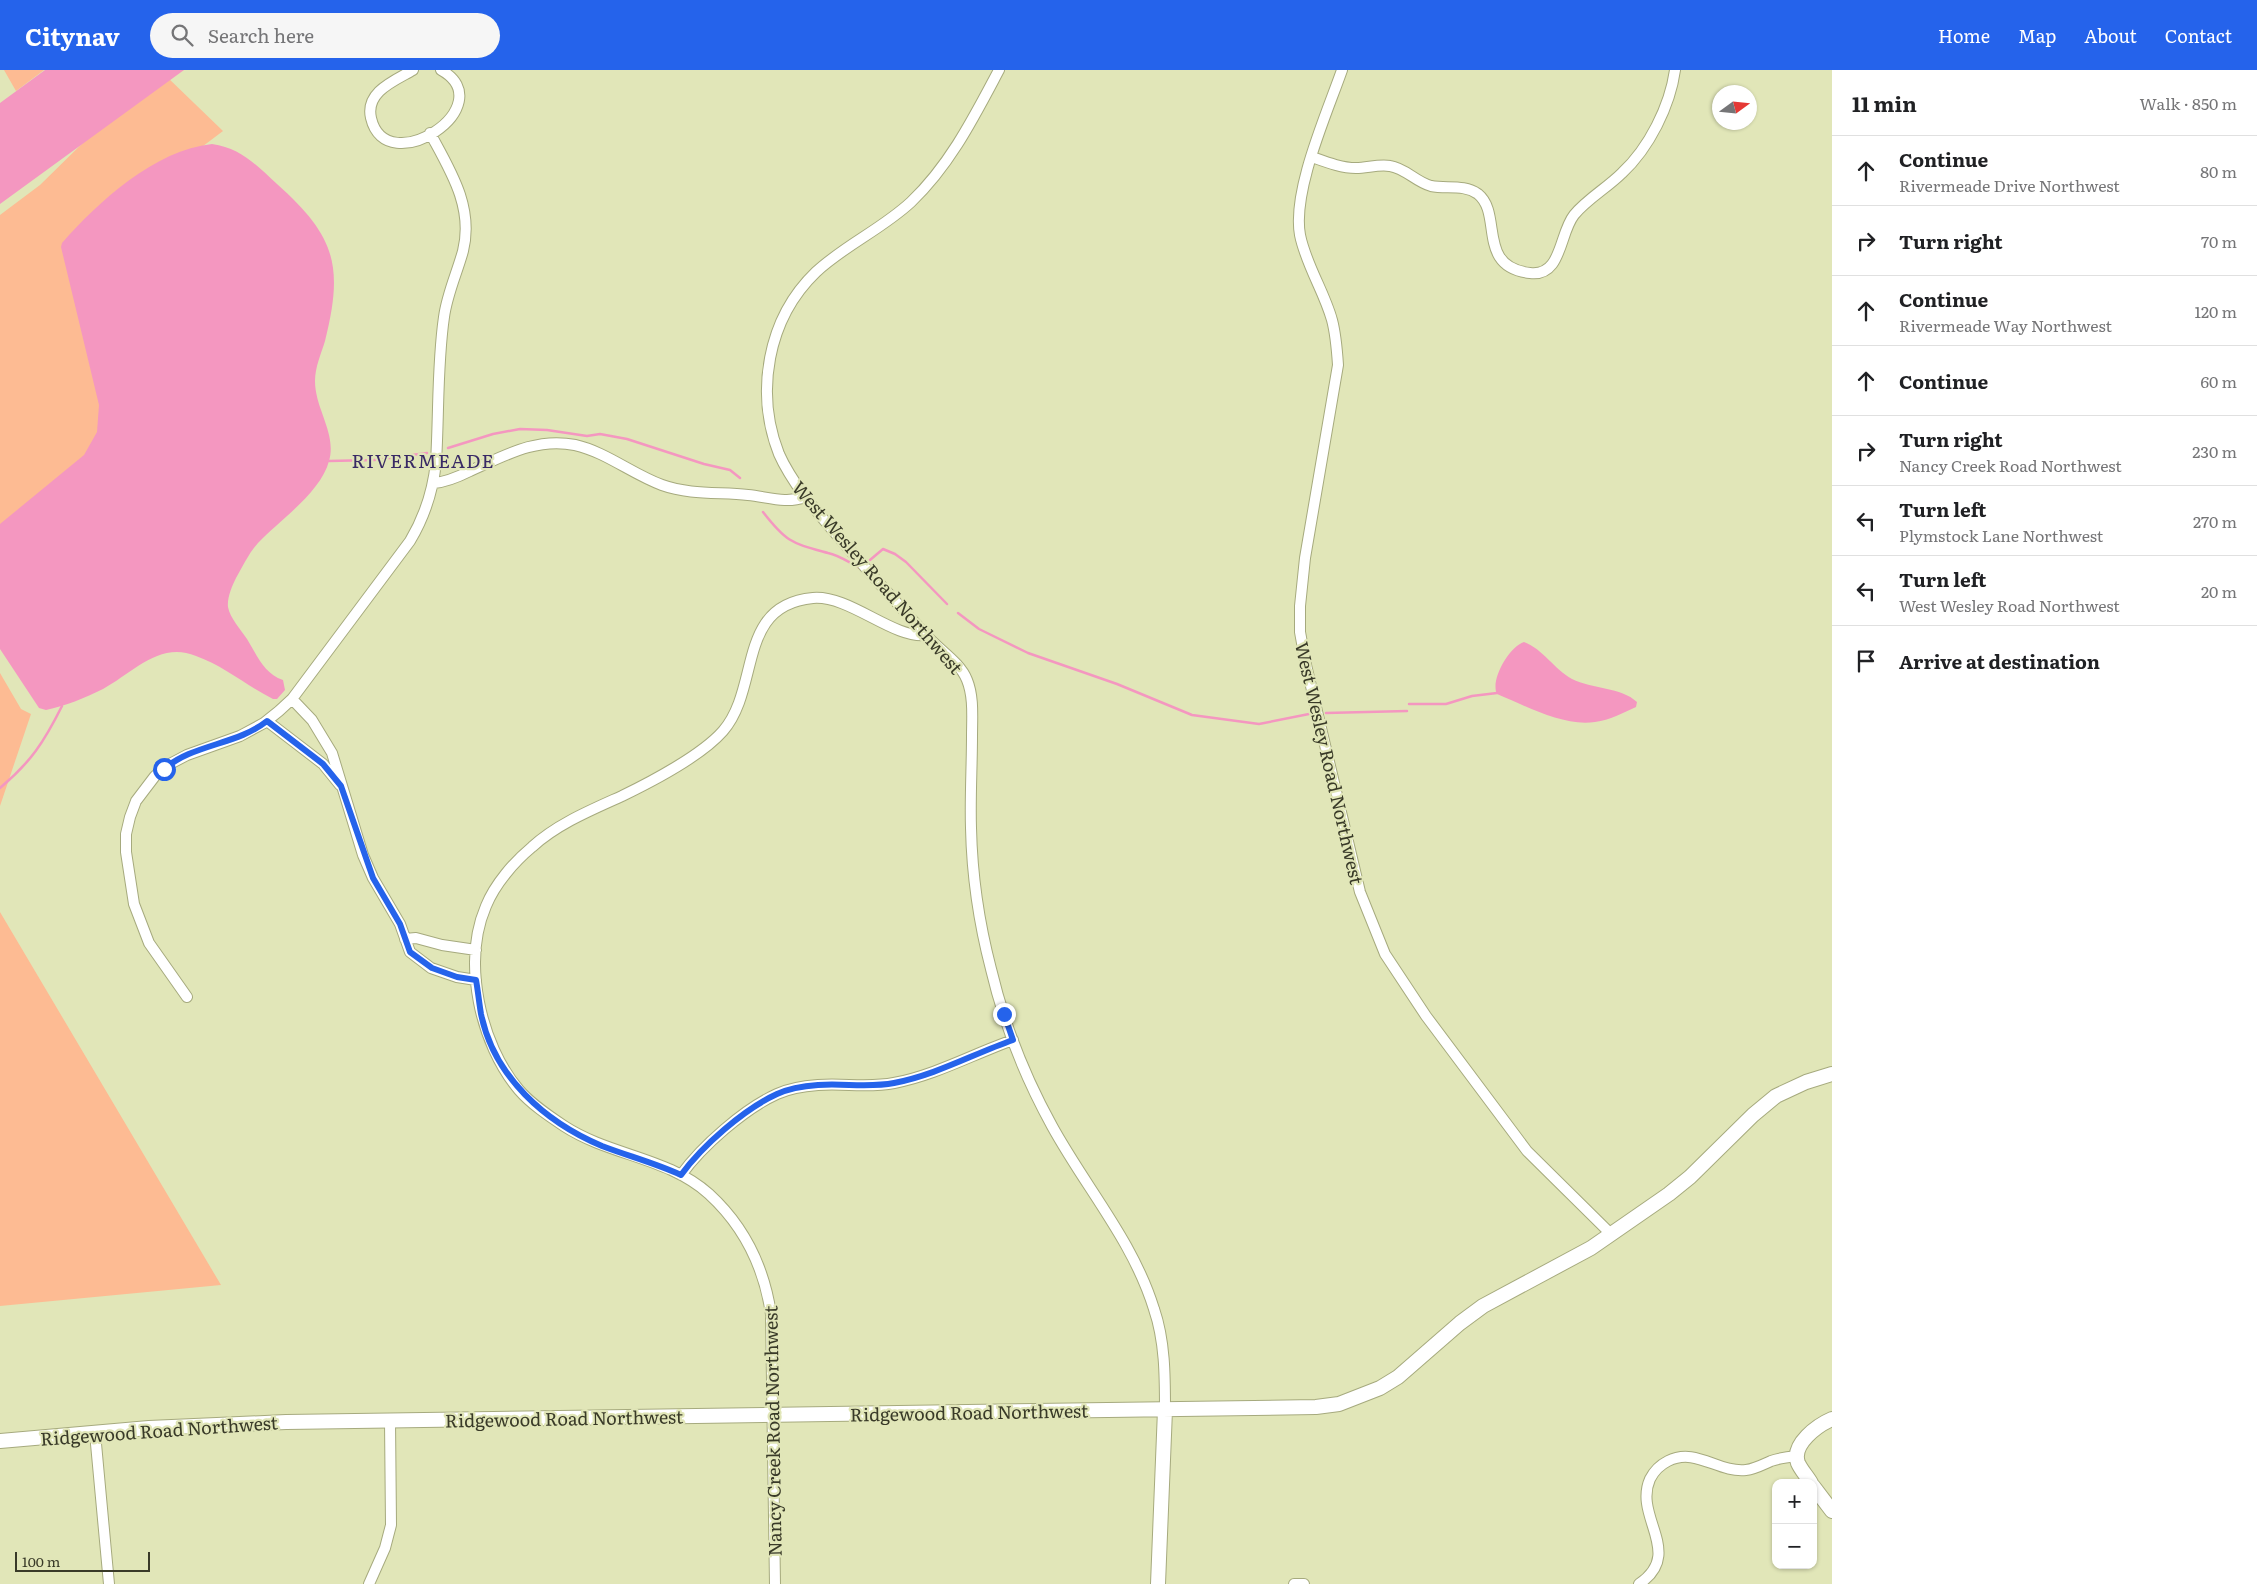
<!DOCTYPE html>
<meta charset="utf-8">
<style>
body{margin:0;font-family:Literata,serif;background:#f6f6f6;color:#202124}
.controls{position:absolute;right:15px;bottom:15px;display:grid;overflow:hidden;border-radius:10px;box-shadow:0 1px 4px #0004}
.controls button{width:45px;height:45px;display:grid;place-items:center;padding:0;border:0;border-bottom:1px solid #e0e0e0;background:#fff;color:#202124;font:25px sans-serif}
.compass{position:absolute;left:1712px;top:15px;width:45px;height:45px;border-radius:50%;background:#fff;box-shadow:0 1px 4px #0004;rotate:75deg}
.scale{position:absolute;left:15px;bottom:12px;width:135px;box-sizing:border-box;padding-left:5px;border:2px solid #393a28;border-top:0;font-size:14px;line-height:18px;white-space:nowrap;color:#393a28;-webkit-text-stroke:4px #e1e6b8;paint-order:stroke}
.stop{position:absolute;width:15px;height:15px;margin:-11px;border:4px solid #2563eb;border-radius:50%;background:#fff}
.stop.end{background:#2563eb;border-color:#fff;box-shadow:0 1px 5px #0008}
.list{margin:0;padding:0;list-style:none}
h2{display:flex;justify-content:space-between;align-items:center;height:65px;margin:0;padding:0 20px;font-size:21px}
h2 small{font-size:16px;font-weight:400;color:#757577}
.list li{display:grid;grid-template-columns:32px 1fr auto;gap:15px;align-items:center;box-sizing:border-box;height:70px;padding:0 20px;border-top:1px solid #e0e0e0}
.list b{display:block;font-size:19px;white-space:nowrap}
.list p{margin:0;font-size:16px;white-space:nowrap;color:#757577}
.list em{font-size:16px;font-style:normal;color:#757577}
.icon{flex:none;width:28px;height:28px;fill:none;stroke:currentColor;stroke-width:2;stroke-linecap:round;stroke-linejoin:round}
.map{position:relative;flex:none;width:1832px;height:1514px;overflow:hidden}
header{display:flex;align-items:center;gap:30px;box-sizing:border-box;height:70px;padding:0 25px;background:#2563eb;color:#fff}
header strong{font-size:24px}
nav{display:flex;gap:28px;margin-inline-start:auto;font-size:18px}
.search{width:350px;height:45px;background:#f6f6f6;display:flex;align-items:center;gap:12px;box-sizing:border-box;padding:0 18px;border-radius:28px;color:#757577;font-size:19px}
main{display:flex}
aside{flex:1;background:#fff}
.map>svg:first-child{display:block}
.green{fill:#fdbb93}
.water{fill:#f497c0}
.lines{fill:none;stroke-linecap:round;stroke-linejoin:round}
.stream{stroke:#f497c0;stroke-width:2.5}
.street-casing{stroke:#a6aa7e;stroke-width:12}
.secondary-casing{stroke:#a6aa7e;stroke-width:16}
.street{stroke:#fff;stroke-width:10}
.secondary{stroke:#fff;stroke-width:14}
.route{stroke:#2563eb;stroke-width:6}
.labels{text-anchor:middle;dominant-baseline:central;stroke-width:4.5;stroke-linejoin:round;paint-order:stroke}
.street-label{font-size:18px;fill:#393a28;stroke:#e1e6b8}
.neighbourhood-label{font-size:19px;letter-spacing:1px;fill:#392a65;stroke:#e1e6b8}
</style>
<header>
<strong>Citynav</strong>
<div class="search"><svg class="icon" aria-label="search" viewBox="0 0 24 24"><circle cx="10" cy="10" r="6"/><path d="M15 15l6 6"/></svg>Search here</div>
<nav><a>Home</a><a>Map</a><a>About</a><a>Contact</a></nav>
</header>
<main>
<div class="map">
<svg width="1832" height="1514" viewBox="0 0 1832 1514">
<rect width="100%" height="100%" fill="#e1e6b8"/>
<path class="green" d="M4,0H44L16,21Z
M166,6L223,61L93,159L102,328L98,379L0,468V145L40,115L93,63Z
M0,603L21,639L31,644L0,736Z
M0,842L221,1215L0,1236Z"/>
<path class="water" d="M45,0H184L0,134V33Z
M212,74C241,78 256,95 277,114C335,166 344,195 325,271C321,284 315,297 315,311C315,339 337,364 329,391C321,422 280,450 258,473C249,483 243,496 236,508C232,516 227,528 228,537C230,548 241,560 247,569C257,585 264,604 283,610L285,620L277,629H273C247,616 224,596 196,586C159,571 133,603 103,619C85,628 65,636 46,640L39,638L0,579V454L84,385L97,362L99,335L61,177L62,173C99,131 155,80 212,74Z
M1524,572C1543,579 1554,599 1572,609C1592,619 1621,617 1637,632L1636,637C1623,643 1610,650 1595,652C1564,657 1526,636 1497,624C1490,610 1509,577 1524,572Z"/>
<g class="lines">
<path class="stream" d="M448,378L493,364L520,359L547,360L587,366L600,364L627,369L704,394L730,400L740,408
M329,391L374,390L427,383
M763,442C787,473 792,473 828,483C839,485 850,493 860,498
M870,490L883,479L895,484L906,492L947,534
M958,543L979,559L1028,583L1117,614L1192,645L1259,654L1309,644
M1409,634H1446L1472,626L1497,623
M1326,643L1407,641
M0,718C31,692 44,672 62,636"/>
<g class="street-casing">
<path id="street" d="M413,0C394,11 365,22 371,48C386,113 504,35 441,0
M999,0C974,47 950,95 911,132C882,159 845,175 816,202C767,249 755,323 779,384C786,400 795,413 805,427C843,474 885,520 926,565C939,580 960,592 967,610C974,627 972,648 972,666C972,696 970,727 971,758C972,805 979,853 991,899C1004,954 1025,1007 1052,1056C1086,1118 1133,1171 1154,1239C1165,1271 1165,1306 1165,1340
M1342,0C1327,43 1292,121 1300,165C1306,195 1324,221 1332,250C1336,265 1337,280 1338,295L1305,488L1300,536V562L1306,595L1360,822L1385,884L1426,946L1527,1081L1612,1165
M1312,87C1326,92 1341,98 1356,98C1367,98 1379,94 1390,96C1405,98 1416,112 1431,116C1447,119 1464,114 1478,124C1503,144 1476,197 1530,203C1562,207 1559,164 1574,145C1587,129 1607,118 1622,103C1649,78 1670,36 1675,0
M434,413C447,412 458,407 470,401C504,386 536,367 575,375C606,382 632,404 662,415C690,425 719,422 748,425C768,427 786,434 805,427
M292,629L312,650L332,683L363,785L373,808L400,854L410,882L431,898L457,907L476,910
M267,651L323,694L340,715
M405,869L416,868L442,875L476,880
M187,927L149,873L134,834L126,782V764L130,747L136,731L155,706L168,695L187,685L240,666L264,653L279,641L292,629L410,471C425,446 433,421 436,392C439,344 437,295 444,247C447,224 457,203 463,181C474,137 450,100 430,63
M681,1105C702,1076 744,1039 777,1024C790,1018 804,1016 818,1015C843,1013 869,1018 894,1013C936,1005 973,984 1013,970
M95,1363L109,1514
M369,1514L385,1478L391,1455L390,1351
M775,1514L771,1244C764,1197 745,1157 709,1124C668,1087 610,1086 564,1056C549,1046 531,1034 519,1020C480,974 462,892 486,836C495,814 514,792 532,777C557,754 591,740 622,726C651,712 702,685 723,661C761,617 736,535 813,528C850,525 893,569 926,565
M1294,1514H1304
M1639,1514C1685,1483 1633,1447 1650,1409C1654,1401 1660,1395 1668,1391C1696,1377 1718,1403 1746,1400C1755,1399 1762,1395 1771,1391C1779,1388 1788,1387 1797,1386"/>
</g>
<g class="secondary-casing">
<path id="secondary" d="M0,1371L149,1358L286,1352L1316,1337L1339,1334L1380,1318L1398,1307L1460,1253L1483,1236L1591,1178L1669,1124L1690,1107L1753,1045L1776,1026L1806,1012L1832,1004
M1811,1413C1807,1406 1801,1400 1798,1393C1791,1374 1818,1355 1832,1349
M1813,1416L1832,1441
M1158,1514L1165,1340"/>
</g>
<use href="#street" class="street"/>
<use href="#secondary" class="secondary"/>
</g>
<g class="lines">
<path class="route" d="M164,699C193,674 237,675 267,651L323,694L341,716L373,808L400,854L410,882L432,898L457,907L476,910C478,921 479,932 481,944C494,1007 545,1052 602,1076C628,1086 655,1093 681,1105C702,1076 744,1039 777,1024C790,1018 804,1016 818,1015C843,1013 869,1018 894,1013C936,1005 973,984 1013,970L1004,944"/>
</g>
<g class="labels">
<g class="street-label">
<text transform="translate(878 507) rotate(49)">West Wesley Road Northwest</text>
<text transform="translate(1330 693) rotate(77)">West Wesley Road Northwest</text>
<text transform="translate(969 1342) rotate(-1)">Ridgewood Road Northwest</text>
<text transform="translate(564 1348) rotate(-1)">Ridgewood Road Northwest</text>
<text transform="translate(159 1360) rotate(-4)">Ridgewood Road Northwest</text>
<text transform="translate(772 1361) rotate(-91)">Nancy Creek Road Northwest</text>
</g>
<g class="neighbourhood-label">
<text x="423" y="390">RIVERMEADE</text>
</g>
</g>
</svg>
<div class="controls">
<button>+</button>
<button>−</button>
</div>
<svg class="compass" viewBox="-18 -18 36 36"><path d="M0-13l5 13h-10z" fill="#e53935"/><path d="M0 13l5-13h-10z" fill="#757577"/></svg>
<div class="scale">100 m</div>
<div class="stop" style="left:164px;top:699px"></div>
<div class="stop end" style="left:1004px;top:944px"></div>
</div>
<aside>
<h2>11 min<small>Walk · 850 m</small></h2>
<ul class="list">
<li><svg class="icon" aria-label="ahead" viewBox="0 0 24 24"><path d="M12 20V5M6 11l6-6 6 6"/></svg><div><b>Continue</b><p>Rivermeade Drive Northwest</p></div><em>80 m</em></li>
<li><svg class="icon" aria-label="right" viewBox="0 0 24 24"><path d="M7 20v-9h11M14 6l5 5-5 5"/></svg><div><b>Turn right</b></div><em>70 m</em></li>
<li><svg class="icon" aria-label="ahead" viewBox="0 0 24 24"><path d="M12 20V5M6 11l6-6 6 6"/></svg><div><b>Continue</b><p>Rivermeade Way Northwest</p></div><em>120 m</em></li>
<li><svg class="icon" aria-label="ahead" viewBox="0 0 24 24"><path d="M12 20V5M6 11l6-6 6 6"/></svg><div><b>Continue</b></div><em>60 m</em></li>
<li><svg class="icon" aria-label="right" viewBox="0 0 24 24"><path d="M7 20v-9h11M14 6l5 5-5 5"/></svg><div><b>Turn right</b><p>Nancy Creek Road Northwest</p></div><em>230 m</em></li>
<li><svg class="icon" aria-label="left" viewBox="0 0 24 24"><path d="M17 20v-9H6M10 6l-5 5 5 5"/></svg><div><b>Turn left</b><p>Plymstock Lane Northwest</p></div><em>270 m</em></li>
<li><svg class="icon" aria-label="left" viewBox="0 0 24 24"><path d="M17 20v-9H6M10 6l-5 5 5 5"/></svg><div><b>Turn left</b><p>West Wesley Road Northwest</p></div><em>20 m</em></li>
<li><svg class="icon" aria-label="arrive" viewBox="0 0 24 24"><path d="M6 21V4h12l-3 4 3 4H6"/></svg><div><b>Arrive at destination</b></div></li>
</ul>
</aside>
</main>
